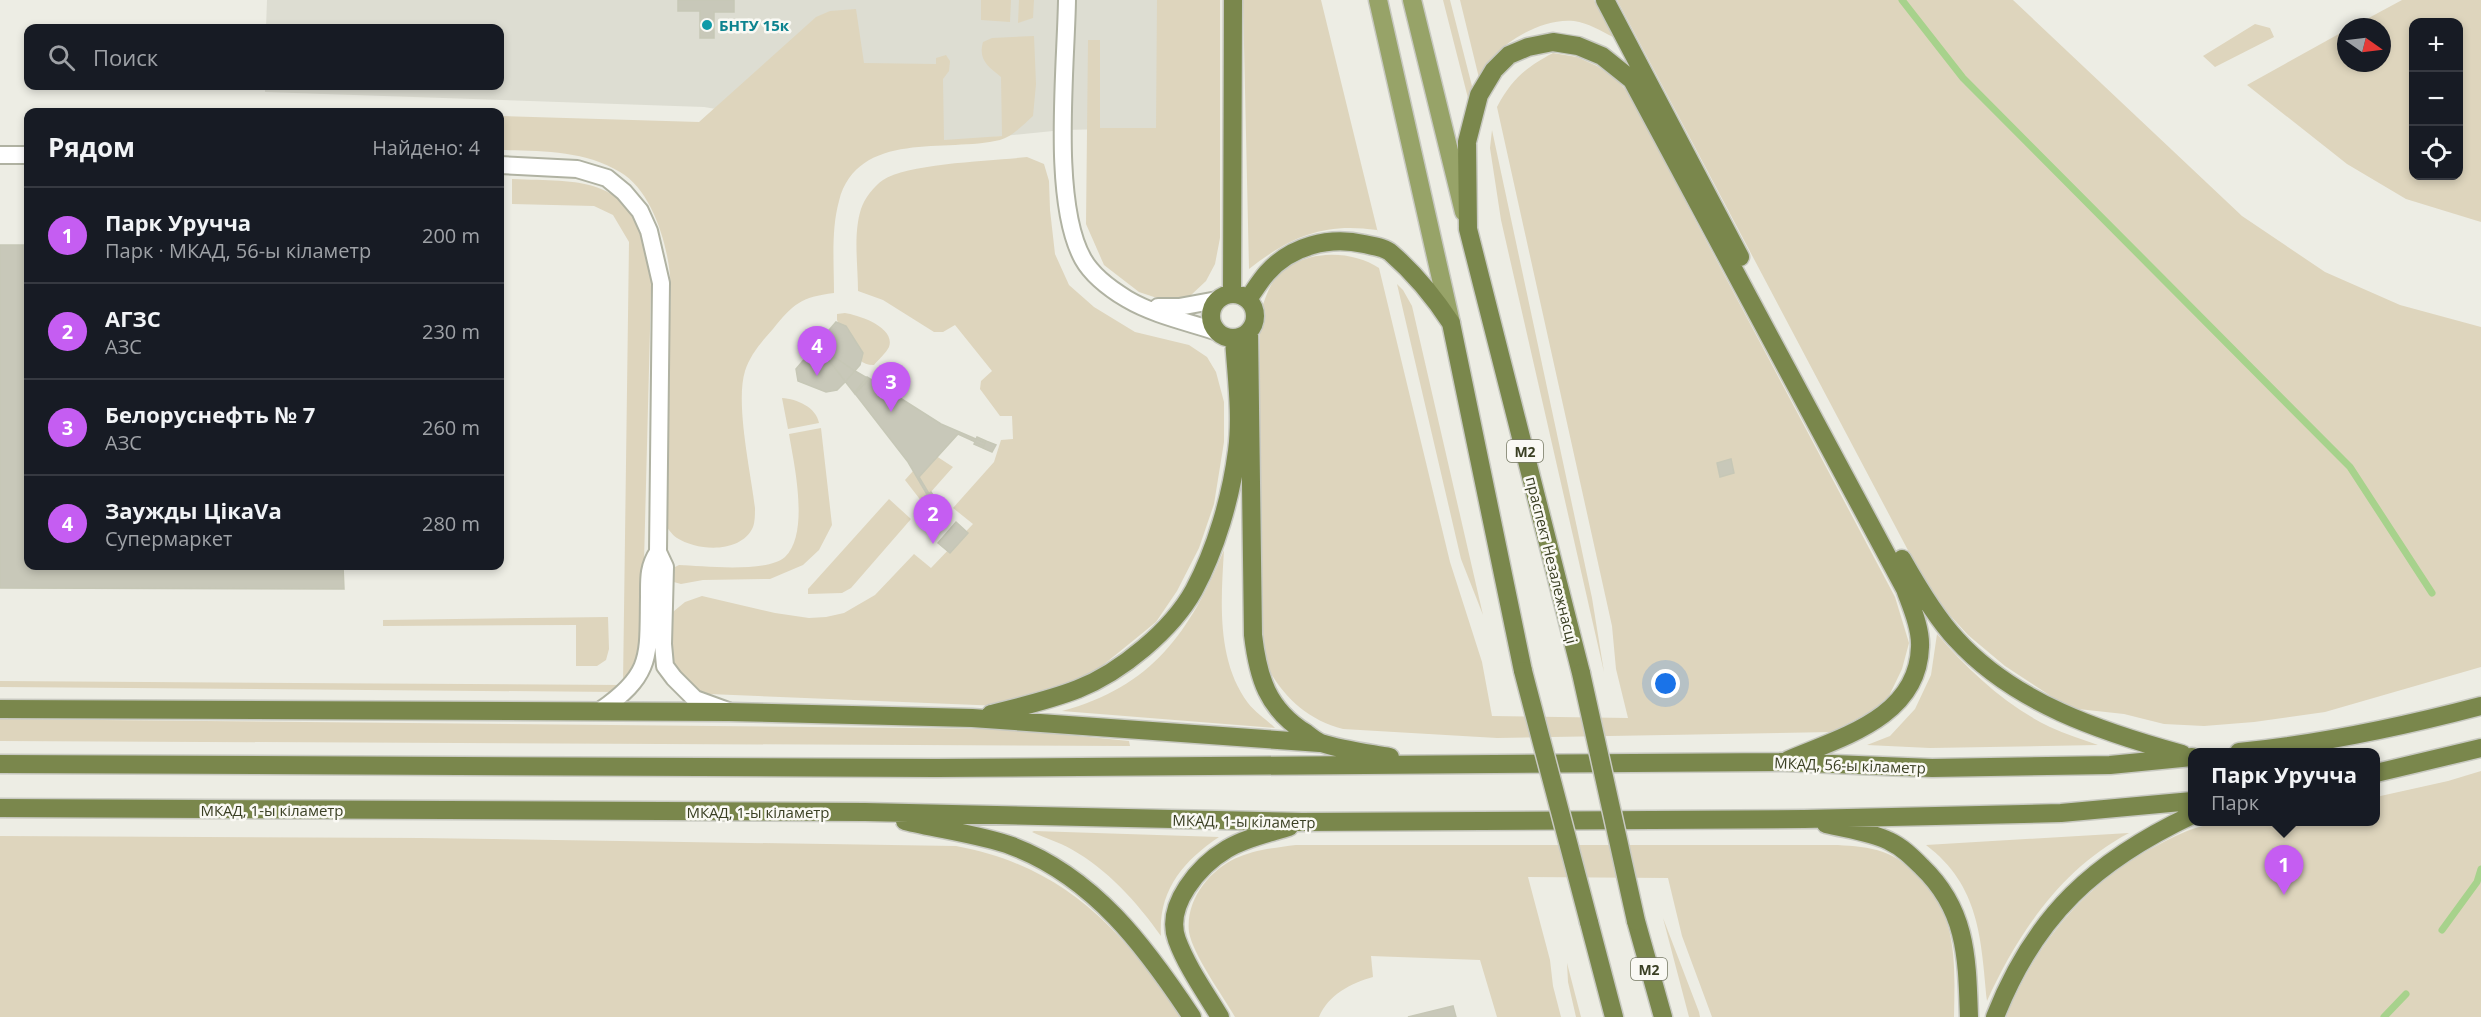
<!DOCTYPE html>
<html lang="ru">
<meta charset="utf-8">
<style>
body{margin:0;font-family:"Open Sans",sans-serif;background:#20242c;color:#f1f3f6}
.controls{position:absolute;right:18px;top:18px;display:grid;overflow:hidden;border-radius:12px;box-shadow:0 3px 9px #0003}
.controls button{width:54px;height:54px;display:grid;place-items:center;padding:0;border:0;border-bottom:2px solid #363941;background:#171b24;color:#f1f3f6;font:30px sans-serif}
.compass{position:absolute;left:2337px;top:18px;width:54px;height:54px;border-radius:50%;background:#171b24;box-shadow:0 3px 9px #0003;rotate:104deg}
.you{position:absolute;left:1666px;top:684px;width:21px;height:21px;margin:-15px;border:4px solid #fff;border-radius:50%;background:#1a73e8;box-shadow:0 0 0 9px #1a73e833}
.badge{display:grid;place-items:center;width:39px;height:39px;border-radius:50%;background:#c55df2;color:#fff;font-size:20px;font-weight:700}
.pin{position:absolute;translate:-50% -50px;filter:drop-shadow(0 2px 3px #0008)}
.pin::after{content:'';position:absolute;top:32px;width:21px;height:18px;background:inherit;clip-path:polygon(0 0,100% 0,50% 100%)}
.popup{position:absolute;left:2188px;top:748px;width:192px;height:78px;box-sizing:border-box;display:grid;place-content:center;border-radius:12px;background:#171b24;filter:drop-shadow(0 2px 4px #0005);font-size:20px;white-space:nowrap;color:#9ea1a6}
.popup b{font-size:22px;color:#f1f3f6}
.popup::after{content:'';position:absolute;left:50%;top:100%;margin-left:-12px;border:12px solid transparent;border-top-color:#171b24}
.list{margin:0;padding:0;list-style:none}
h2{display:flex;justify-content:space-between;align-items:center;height:78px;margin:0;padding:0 24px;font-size:26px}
h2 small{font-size:20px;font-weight:400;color:#9ea1a6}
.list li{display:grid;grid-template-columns:39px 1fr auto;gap:18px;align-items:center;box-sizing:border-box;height:96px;padding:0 24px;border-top:2px solid #363941}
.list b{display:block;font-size:22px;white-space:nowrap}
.list p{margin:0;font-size:20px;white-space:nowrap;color:#9ea1a6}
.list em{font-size:20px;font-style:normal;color:#9ea1a6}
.icon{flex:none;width:33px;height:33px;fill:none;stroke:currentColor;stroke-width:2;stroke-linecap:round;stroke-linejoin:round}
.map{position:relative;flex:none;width:2481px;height:1017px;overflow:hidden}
.search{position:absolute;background:#171b24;box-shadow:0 3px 9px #0003;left:24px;top:24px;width:480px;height:66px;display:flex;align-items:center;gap:15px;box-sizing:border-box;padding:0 21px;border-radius:12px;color:#9ea1a6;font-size:22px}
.panel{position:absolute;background:#171b24;box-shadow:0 3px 9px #0003;left:24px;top:108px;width:480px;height:462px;border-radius:12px}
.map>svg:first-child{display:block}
.built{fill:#ddddd2}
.green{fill:#ded5bd;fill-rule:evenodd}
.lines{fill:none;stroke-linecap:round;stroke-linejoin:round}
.stream{stroke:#a7d28c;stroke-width:7}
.building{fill:#c8c8b9;stroke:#c6c7b6;stroke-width:1.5}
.minor-casing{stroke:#b0b2a2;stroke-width:20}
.primary-casing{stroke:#c8c9c1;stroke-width:21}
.trunk-casing{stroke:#c8c9c1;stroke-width:21}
.minor{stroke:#fff;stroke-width:16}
.primary{stroke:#97a368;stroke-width:18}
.trunk{stroke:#7a874c;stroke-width:18}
.trunk-bridge-casing{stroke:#c8c9c1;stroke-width:21;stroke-linecap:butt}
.trunk-bridge{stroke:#7a874c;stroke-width:18}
.culture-dot{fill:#0f9aa8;stroke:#faf9f4;stroke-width:2}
.labels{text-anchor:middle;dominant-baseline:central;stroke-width:5;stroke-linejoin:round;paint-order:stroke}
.shield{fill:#faf9f4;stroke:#747762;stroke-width:1.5}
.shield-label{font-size:14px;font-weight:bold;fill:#3a3f23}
.culture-label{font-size:15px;font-weight:bold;fill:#0d838f;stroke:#faf9f4;text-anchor:start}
.street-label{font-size:15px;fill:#3a3f23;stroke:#faf9f4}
</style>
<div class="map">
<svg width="2481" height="1017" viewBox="0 0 2481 1017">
<rect width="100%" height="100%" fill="#edede4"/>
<path class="built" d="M267,0H1158L1157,128L1063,130L924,144L704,107L265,92V86H500V28H266Z"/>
<path class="green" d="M981,0H1011L1010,22L981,20Z
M1019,0H1034L1033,18L1018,23Z
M1157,0H1220V238L1215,264L1206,281L1190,296L1175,301L1160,299L1139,292L1104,265L1086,224L1088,40H1100V128H1156Z
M1243,0H1321L1378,233L1377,230C1323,222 1290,237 1249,269Z
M1443,0H1450L1473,90L1469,102Z
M1460,0H1594L1613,37C1601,31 1588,23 1574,21C1547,18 1513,36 1495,55C1489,61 1484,70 1479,78Z
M1617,0H2013L2242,216L2325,272L2400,305L2481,327V667L2325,712L2254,722L2204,726L2164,724L2124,714L2069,708L2005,666L1968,635L1946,611L1920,573Z
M2402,0H2481V222L2406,199L2347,164L2247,85L2346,30V63H2382V27H2352ZM2414,22H2458V176H2414Z
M856,9L864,63L936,64V58L946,55L950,61L949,71L943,79L944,140L1002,136L1001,77C988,66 978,60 983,42L992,38L1034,36L1036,84L1033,116C1024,124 1012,137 1000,140C947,153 858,129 839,201C831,230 834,263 834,293C801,297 793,304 773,329C762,341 750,355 745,371C735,403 751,473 755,508C755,514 755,522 753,527C741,554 697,551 677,538C671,534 668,528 664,523C666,467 667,410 668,354C669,328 672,301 670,276C667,241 651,190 620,172C584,150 540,151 500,150V116L699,122L816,17L830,11Z
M2255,24L2270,28L2274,37L2215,67L2203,56Z
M1553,53L1577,57L1597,66L1616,79L1634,99L1692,214L1895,597L1909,643L1902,669L1889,696L1872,711L1832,732L1497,738L1343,729C1304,719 1278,692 1262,656L1258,539L1260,313C1264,303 1267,291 1273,282C1296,249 1349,248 1379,268L1450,562L1482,662L1492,716L1628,718L1616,669L1612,626L1497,107C1512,79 1525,68 1553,53Z
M1492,130L1592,598L1604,672L1501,220L1490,148Z
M1027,157L1044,164L1049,181L1050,210L1055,254L1069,285L1094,307L1135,332L1189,345L1207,357L1216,372L1224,402V442L1214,504L1199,548L1177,591L1156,622L1102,666L1073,683L1001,706L709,694L695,689L678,679L665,642L668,616L685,602L702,596L775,613L809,618L826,617L844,613L875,595L914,554L931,568L973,524L953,508L994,462L1001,440L1013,439L1012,416H1000L980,389L981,381L992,371L955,325L943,332H934L883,300L858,291C858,265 853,234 861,209C864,199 874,186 883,180C908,163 993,161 1027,157Z
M512,179C582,182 625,175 652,252L644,562V643L635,677L629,685L618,692L0,687V681L623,685L629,242L613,215L594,206L512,204Z
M1397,284L1403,290L1412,306L1483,615L1461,559Z
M845,313C858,315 896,327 889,347C886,353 878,360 874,365C853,366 844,335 837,320V314Z
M782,398C797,399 816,407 819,423L788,429Z
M821,428L832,525L819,550L803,565L770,579L703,580L681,584L670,581L671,569L679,565C703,566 767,573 785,557C810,533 794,464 789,434Z
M930,452L953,467L922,502L905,480Z
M889,499L911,519L851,588L842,593L808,594V589Z
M1224,550C1221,600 1216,660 1248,703C1255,712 1267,720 1275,728L1062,711C1152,687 1190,632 1224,550Z
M608,617L609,649L606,660L597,666H576V625L383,626V620Z
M1937,634C1968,670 2006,706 2050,727C2065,734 2082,739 2098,745L1930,748L1867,745L1890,736L1915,709L1931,675Z
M0,719L1008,729L1129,741L1130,746L0,741Z
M2481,771V1017H2006C2035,944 2086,883 2156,846C2173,837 2188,829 2207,825C2258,816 2322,822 2376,822V797L2448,781Z
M1034,831L1219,837C1183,861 1158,891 1161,936C1137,902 1107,869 1071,849C1059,842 1045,838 1032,832Z
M2129,833C2061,869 2018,933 1987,1001C1981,939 1980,886 1926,845Z
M0,836L421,838L956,846C1064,866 1122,929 1181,1017H0Z
M1296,845H1838C1853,846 1869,847 1883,852C1897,857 1907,865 1918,875C1958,914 1955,964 1954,1017H1712L1682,936L1668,878L1528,877L1550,960L1553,986L1561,1017H1497L1480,960L1371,956L1373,977C1351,983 1328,995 1319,1017H1235C1223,996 1193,955 1189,932C1187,915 1193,898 1203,885C1228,853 1257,850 1296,845Z
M1663,918L1699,1012L1700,1017H1689Z
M1567,963L1581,1017H1576L1568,982Z"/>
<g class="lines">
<path class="stream" d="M1902,0L1963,78L2350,467L2432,593
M2442,930L2477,882L2481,869
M2384,1017L2406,994"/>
</g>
<path class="building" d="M678,0H734V12H714V38H700V11H678Z
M0,245H28V566H343L344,589L0,588Z
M836,322L846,326L863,353L860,365L846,381L837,390L826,392L798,381L796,369Z
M817,345L855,371L869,379L855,394Z
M867,377L941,424L985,443L984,446L958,434L919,477L934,502L932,503L908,462L853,391L855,392Z
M977,437L986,441L983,448L974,444Z
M986,441L996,445L992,452L983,448Z
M1731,459L1734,473L1720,477L1717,463Z
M931,492L937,501L930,505L925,496Z
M937,501L942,509L935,513L930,505Z
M956,522L968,533L950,553L938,543Z
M1453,1006L1456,1017H1408Z"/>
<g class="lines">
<g class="minor-casing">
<path id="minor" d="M1067,0C1066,67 1051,202 1083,259C1092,275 1112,290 1127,299C1154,315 1188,322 1218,332
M0,155H28
M500,165L577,169L607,178L624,192L640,211L649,231L661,283L658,552L665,567L663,644L665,666L674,678L695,699L728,711
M1158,307H1179L1217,300
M601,710C653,674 648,656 649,597C649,579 648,567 658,552"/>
</g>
<g class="primary-casing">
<path id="primary" d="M1378,0L1451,323
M1412,0L1464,212"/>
</g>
<g class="trunk-casing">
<path id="trunk" d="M1605,0L1740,257
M1232,294L1233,0
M1211 316a22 22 0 1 1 44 0a22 22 0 1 1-44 0Z
M1248,299C1254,291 1260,281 1267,273C1291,246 1329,236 1364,244C1372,246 1385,247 1391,253C1414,273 1434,297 1451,323L1523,671
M1249,331L1253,635C1258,677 1267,709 1306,733C1311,737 1316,741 1321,743C1343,750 1368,753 1390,757
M1902,559C1915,582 1938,620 1956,639C2014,703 2102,732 2182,754
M1581,673L1468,229L1467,142L1479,95L1494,70L1509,55L1528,47L1553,42L1578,46L1602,56L1632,80L1905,589C1911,606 1921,628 1920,647C1918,717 1842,737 1788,760
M0,709L729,712L972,718L1320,743
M991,714C1020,707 1050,700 1078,689C1121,672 1172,630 1194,590C1216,549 1231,497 1237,451C1242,414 1236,375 1234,338
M2239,752C2321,744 2401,727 2481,706
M0,764L936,768L1784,762L1932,768L2110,765L2192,757
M2376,773L2481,748
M0,808L865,812L1302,822L1804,819L2061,813L2192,801
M905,821C937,829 982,835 1012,846C1094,877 1145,946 1192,1017
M1826,824C1846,829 1871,832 1889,841C1902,847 1912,857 1922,867C1967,910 1967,958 1969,1017
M1636,921L1663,1017
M1589,922L1614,1017
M1220,1017C1205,992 1187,967 1177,940C1164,905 1200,865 1227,849C1245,838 1269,833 1289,827
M1995,1017C2035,915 2095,861 2192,815"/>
</g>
<use href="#minor" class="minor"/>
<use href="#primary" class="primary"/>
<use href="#trunk" class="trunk"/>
<g class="trunk-bridge-casing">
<path id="trunk-bridge" d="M1523,671L1589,922
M1581,673L1636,921"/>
</g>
<use href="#trunk-bridge" class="trunk-bridge"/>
</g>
<circle class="culture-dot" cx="707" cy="25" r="6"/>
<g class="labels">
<g class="shield">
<rect x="1507" y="440" width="36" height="22" rx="4.5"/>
<rect x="1631" y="958" width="36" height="22" rx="4.5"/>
</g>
<g class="shield-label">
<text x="1525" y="451">М2</text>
<text x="1649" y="969">М2</text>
</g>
<g class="culture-label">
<text x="719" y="25">БНТУ 15к</text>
</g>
<g class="street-label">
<text transform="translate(1552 560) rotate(76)">праспект Незалежнасці</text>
<text transform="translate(1850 765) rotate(2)">МКАД, 56-ы кіламетр</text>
<text x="272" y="810">МКАД, 1-ы кіламетр</text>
<text x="758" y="812">МКАД, 1-ы кіламетр</text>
<text transform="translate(1244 821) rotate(1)">МКАД, 1-ы кіламетр</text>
</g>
</g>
</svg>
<div class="controls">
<button>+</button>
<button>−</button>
<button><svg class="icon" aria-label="locate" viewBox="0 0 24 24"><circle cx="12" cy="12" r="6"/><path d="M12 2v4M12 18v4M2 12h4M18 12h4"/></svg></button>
</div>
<svg class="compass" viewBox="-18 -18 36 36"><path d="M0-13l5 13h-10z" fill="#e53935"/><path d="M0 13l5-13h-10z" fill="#9ea1a6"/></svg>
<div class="you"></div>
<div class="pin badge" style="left:2284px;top:895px">1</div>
<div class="popup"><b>Парк Уручча</b>Парк</div>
<div class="pin badge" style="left:933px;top:544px">2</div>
<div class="pin badge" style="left:891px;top:412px">3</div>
<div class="pin badge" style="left:817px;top:376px">4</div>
<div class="search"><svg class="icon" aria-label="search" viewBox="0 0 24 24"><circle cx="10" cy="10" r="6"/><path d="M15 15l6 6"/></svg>Поиск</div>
<section class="panel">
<h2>Рядом<small>Найдено: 4</small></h2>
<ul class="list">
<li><span class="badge">1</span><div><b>Парк Уручча</b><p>Парк · МКАД, 56-ы кіламетр</p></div><em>200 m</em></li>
<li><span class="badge">2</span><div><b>АГЗС</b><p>АЗС</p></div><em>230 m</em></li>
<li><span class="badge">3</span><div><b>Белоруснефть № 7</b><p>АЗС</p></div><em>260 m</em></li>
<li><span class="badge">4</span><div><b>Заужды ЦікаVа</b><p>Супермаркет</p></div><em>280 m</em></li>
</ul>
</section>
</div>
